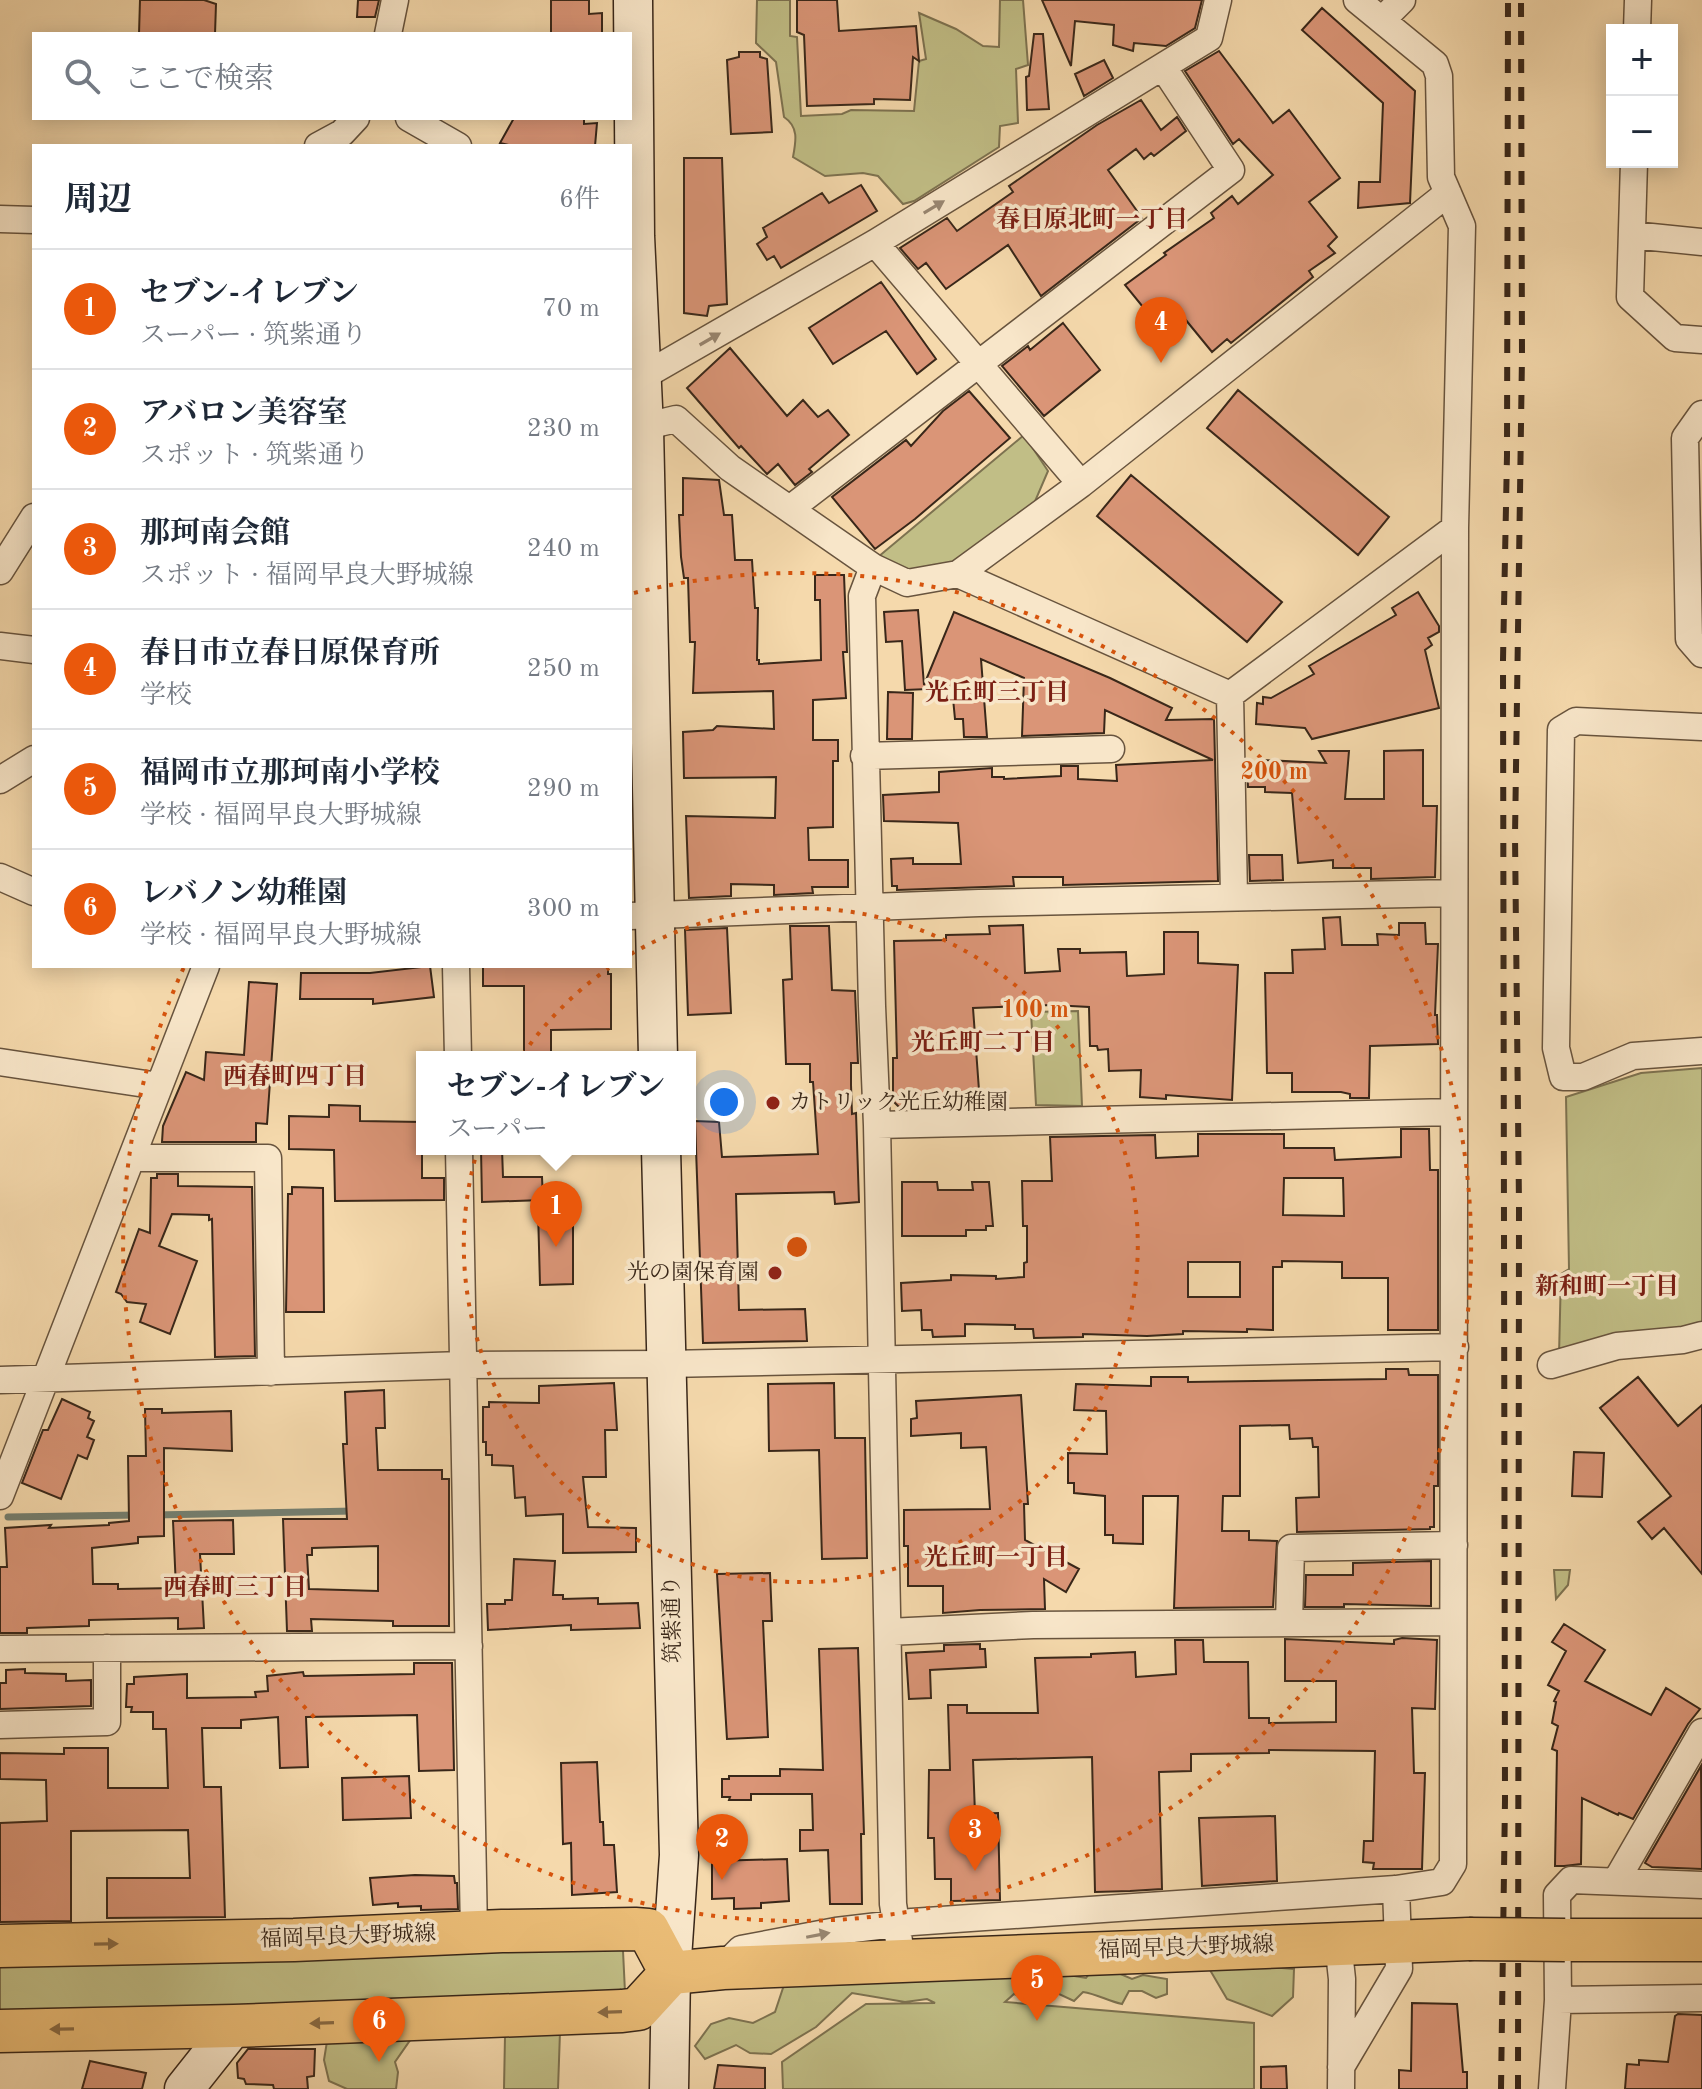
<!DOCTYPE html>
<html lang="ja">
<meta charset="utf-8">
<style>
body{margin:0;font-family:"Old Standard TT","Noto Serif JP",serif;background:#f6f6f7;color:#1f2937}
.controls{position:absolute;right:24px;top:24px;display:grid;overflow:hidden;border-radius:0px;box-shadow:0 4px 20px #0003}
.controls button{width:72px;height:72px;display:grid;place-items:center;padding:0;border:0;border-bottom:2px solid #e0e1e3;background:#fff;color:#1f2937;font:40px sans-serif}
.you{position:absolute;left:724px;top:1102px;width:28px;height:28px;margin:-20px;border:6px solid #fff;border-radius:50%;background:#1a73e8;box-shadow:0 0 0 12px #1a73e833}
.badge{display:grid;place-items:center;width:52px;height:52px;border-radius:50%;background:#ea580c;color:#fff;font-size:26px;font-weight:700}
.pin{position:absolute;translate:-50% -66px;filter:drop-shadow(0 2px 4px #0008)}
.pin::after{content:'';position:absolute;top:42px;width:28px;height:24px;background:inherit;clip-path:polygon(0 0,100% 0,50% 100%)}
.popup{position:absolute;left:416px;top:1051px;width:280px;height:104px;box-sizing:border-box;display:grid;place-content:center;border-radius:0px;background:#fff;filter:drop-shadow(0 2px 6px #0005);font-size:26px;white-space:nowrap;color:#747a83}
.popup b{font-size:30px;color:#1f2937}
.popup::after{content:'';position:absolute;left:50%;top:100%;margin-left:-16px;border:16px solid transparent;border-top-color:#fff}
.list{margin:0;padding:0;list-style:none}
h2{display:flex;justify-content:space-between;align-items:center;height:104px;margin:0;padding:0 32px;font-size:34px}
h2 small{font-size:26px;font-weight:400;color:#747a83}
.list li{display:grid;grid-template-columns:52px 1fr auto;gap:24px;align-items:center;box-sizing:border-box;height:120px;padding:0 32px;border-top:2px solid #e0e1e3}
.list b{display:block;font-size:30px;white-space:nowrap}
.list p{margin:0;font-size:26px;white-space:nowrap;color:#747a83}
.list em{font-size:26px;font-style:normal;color:#747a83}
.icon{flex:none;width:44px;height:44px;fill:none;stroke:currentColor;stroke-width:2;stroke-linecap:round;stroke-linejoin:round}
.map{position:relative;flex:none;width:1702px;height:2089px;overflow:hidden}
.search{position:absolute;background:#fff;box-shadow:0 4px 20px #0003;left:32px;top:32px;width:600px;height:88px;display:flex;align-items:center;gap:20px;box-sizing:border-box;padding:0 28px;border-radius:0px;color:#747a83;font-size:30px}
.panel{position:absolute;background:#fff;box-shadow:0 4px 20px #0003;left:32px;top:144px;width:600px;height:824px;border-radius:0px}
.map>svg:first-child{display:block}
.green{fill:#c1be86;stroke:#7d7250;stroke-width:2}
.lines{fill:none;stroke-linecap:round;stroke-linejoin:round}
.stream{stroke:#747f70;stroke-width:7}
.building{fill:#da9577;stroke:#392719;stroke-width:2;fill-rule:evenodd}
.street-casing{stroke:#68543e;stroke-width:29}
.secondary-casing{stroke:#392719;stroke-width:41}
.primary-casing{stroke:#392719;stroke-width:45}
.street{stroke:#f8e6c9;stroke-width:26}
.secondary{stroke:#f8e6c9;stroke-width:38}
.primary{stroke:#eabc76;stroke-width:42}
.rail{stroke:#392719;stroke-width:6;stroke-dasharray:14 14;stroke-linecap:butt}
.primary-bridge-casing{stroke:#392719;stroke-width:45;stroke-linecap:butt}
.primary-bridge{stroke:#eabc76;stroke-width:42}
.oneway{fill:#988671}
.oneway2{fill:#896a43}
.ring{fill:none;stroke:#d6540d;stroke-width:4;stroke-dasharray:4 8}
.poi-dot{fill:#8f2418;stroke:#f8e6c9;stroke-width:3}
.labels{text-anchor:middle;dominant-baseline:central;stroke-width:7;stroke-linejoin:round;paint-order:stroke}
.poi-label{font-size:22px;fill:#392719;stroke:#f8e6c9;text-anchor:start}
.street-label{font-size:22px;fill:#392719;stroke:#f8e6c9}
.neighbourhood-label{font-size:24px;font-weight:bold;fill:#7a1f14;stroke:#f8e6c9}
.centre{fill:#d6540d;stroke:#f8e6c9;stroke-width:4}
.ring-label{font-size:24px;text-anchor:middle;font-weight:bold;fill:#d6540d;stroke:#f8e6c9;stroke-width:7;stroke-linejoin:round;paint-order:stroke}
</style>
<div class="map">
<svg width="1702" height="2089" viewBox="0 0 1702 2089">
<rect width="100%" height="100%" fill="#f5d9ac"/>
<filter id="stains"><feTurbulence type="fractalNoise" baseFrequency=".0025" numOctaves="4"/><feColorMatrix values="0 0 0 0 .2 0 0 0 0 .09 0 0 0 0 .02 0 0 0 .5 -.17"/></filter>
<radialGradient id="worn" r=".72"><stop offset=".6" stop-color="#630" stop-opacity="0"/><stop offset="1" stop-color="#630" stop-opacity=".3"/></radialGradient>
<path class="green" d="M757,0H790V36L797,37L801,116L842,114L851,110L914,111L919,61L926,59L919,13L956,29L983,46L999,47L1000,0H1023L1028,65L1016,69L1018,123L1000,126L999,147L914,201L903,204L878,176L863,173L825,176L793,157C796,141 799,127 784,117L776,62L756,43Z
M1024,435L1048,471L1030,513L957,570L912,575L878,557Z
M1078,1011L1082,1106L1036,1105L1031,1012Z
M1702,1068V1327L1559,1355L1561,1274L1569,1269L1566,1097L1641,1073Z
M1554,1570H1570L1568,1585L1556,1599Z
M620,1948L623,1951L625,1992L0,2016V1961Z
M1097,1964L1132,1979L1143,1975L1167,1979V1994L1156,1998L1142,1991H1129L1122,2004C1108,2001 1097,1994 1083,1992L1074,2001L1057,1993L1031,2000L1014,1994L1005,2002L1254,2023V2089H783L782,2062L866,2004L935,2003L927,1999L905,2002L852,1993L816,2027L771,2054L750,2053L736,2045L705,2059L695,2046L711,2024L729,2018L753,2023L775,2012L784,1985L1020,1973L1058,1979L1062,1974L1086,1978Z
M1245,1965L1294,1969L1293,1997L1272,2016L1227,1999L1210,1970Z
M329,2029L413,2036L395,2062L398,2072L396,2089H347L329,2081L324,2060Z
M560,2032L558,2089H504L505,2036Z"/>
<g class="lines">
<path class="stream" d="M154,1515L354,1511
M8,1517L138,1515"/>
</g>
<path class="building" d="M140,0H204L216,4L215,34H139Z
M358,0H379L375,17H357Z
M551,0H589V14L602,13V34H551Z
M797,0H837L839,31L916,26L919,61L913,57L910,100L874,99V104L807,106L804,35L797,32Z
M1042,0H1202L1195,28L1166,46L1134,43L1133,51L1113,45L1114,25L1075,21L1071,66Z
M1322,8L1415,91L1410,203L1358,208L1359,182H1380L1383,103L1302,30Z
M1034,34H1043L1049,109L1027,110L1026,77L1029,76Z
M1219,51L1273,123L1289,110L1340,178L1309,202L1337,237L1328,246L1335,253L1309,271L1313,277L1231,343L1227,339L1212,352L1176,308L1156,323L1125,285L1166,255L1164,253L1214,218L1211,213L1232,196L1238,204L1273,175L1239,139L1233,144L1185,71Z
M739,52H760V57L767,59L772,132L731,134L727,60L739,57Z
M1104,60L1113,78L1084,96L1075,74Z
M1141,100L1161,130L1177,117L1186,131L1154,156L1151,153L1144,159L1136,149L1108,170L1142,218L1041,296L1008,245L946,289L926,263L918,269L900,248L947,218L957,231L1013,192L1009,186L1097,125Z
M514,118H584V124L597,123L595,146H513L500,143Z
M684,158H722L727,304L709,306L707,316L684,313Z
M861,185L877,211L781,268L774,256L767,260L757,244L767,237L763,228L822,193L829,203Z
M881,282L936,359L917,374L886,331L833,364L809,328Z
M1063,323L1100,370L1044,416L1002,366L1028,346L1030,350Z
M730,348L787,416L803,400L818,417L828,410L849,435L809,469L812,472L795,485L778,464L767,474L741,446L739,448L687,388Z
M1238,390L1389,517L1358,555L1207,428Z
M969,391L1010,438L915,519L875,549L832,497L906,440L911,446L943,411Z
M1131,475L1282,602L1247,642L1097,516Z
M683,478L719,480L724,515H732L735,560H752L755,608H758L757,660H759V664L821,660L820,600H815V575H844L847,652H843L846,698L813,700V740H838V761H833V827L808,828L809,860H848V887H812L813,893L774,895V885L731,884V896L689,898L686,816L775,818L776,777L684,778L683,732L713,730L717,726L774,729L773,691L693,693L695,642H690L688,578H684L681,557L679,515H683Z
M1418,592L1439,626V632L1428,638L1432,645L1425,650L1439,708L1312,739L1305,728L1256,724L1257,703L1263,704V697L1271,698L1314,674L1309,666L1396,615L1392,608Z
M918,610L924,685L954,612L1110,678L1172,708L1166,720L1214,719L1218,881L1063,885V877H1013L1014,886L897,890V886H892L891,859L913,858V864H961L958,823L884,821L883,795L939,792V772L992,768V777H1004V779L1061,776V766H1078V779L1117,781L1116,765L1213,760L1105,710L1104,733L1022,736L1024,678L981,659L987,737H964L963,719H955L952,688L905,690L902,641L886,642L884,612Z
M888,692L913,693L912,739H887Z
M1423,750V806H1437L1435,877L1371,879V868H1333V860L1298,863L1292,793L1265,792V787H1248L1247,767L1262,768V760L1326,763L1319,751H1349L1345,799H1384V751Z
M1249,855H1282L1283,880L1250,881Z
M1340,917L1342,945H1378L1377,934L1399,935V923H1425L1426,944H1438L1435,1015H1437L1438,1044L1370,1046L1369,1098H1350V1094L1341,1092H1292V1073H1267L1265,973H1293L1292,950L1325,949L1323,918Z
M1023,925L1025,973L1060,971L1058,949H1080V953L1126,952L1127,976L1164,974V932H1198V963L1238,965L1232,1100L1166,1095V1099L1140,1097L1141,1070L1109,1071L1108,1049L1098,1050L1097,1046H1090L1089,1007L1052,1005L973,1008L980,1104L900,1108L893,1101V1058H897L894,941L946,940V935L990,934L989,926Z
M790,926H829L832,990L855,991L858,1063H851V1085L852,1114L856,1113L859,1202L835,1204L834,1192L736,1194L739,1310L805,1309L807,1341L703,1343L695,1121L719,1122L722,1157L818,1154L813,1082H810V1064H786L783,980L792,979Z
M727,928L731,1013L688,1015L685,930Z
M430,966L434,997L373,1004V999H300L301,973H370Z
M483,966H608V974H611V1029L551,1030V1057H524V986H483Z
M249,982L277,984L267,1124L256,1123V1142H162L163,1126L186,1072L204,1080L206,1052L244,1055Z
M329,1105L360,1106V1121L422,1122V1178H444V1200L335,1201L334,1150L289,1149V1116L329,1117Z
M1401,1129H1429L1430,1170H1438V1330H1388V1278H1342V1262L1282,1261V1267H1273V1330L1247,1329V1332L1183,1331V1334L1147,1336L1083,1334V1337L1034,1338L1033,1329H1015V1325L965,1324V1336L933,1337L932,1330H922L921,1310L902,1311L901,1283L951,1280V1275L996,1276V1279L1024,1277V1263L1027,1262V1226H1023L1022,1181H1052L1050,1137L1155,1135L1156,1158L1198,1156V1134H1284V1148H1334L1335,1160L1401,1157ZM1284,1178H1343L1344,1216L1283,1215ZM1188,1262H1240V1297H1188Z
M481,1149H502L503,1177H542L543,1200L482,1202Z
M157,1174H178V1186L252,1187L255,1356L215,1357L212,1219L209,1220V1215L172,1214L159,1246L197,1261L170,1334L140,1322L146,1304L127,1302L121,1294L116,1292L139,1229L150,1233L151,1178H157Z
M902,1182H937L938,1190H973L972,1182H989L993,1226H986V1230H966V1236H902Z
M292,1187L323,1188L324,1312H286L288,1194H292Z
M573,1207V1284L540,1285L538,1210Z
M1386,1369H1408L1409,1375H1438V1486H1434V1527H1430V1529L1297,1532L1296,1498L1319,1497L1318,1447H1313L1312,1438L1290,1439L1289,1425L1240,1426V1496H1223L1222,1531H1249V1540L1277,1541L1273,1607L1174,1608L1178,1496H1143V1544L1113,1543V1535H1105V1496L1074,1493V1483H1068V1453L1107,1454L1106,1411L1074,1410L1076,1384L1151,1386V1377H1188V1382L1386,1379Z
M1638,1377L1678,1426L1702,1405V1574L1664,1528L1652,1539L1638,1522L1671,1496L1600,1408Z
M614,1383L617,1430H605L606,1477H583L588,1527L636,1528V1552L563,1553V1514L526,1516L525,1497L515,1498L513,1466L492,1465V1455H486V1442H483V1407H489V1402L539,1403V1386Z
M834,1383L835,1438H865L867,1558L822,1559L819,1450L769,1451L768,1384Z
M384,1390L385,1428H376L378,1470H442V1479H449V1626H393V1621L311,1619L312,1631H287L283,1519H347L343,1444H347L345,1392ZM378,1546V1591L309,1589L307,1555H312V1548Z
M1021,1395L1028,1504H1024L1025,1540L1079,1569L1066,1592L1044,1579L1045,1609L980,1610L943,1613V1586H908V1546H904V1510L990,1509L986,1447L961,1448V1433L911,1436V1419L917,1418L916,1401Z
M62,1399L90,1412L88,1418L94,1421L87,1437L94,1440L87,1459L78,1455L61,1499L22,1483L43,1430H48Z
M145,1409H162V1413L231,1411L232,1451L164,1448V1536L138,1537V1543L92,1548L93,1584H118V1589L176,1588L173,1521L233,1520L234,1554H200L204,1628L178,1629V1618L89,1620V1626L27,1628V1633H0V1567H7L5,1528L51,1525L49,1528L109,1525V1523L129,1521L128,1456H146Z
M1574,1452L1604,1453L1602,1497L1572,1496Z
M514,1559L555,1561L553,1595H563V1599L598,1598V1604L638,1603L640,1628L571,1630V1625L488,1630L487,1604H505V1600H512Z
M1431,1561V1606L1344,1604V1607H1305L1306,1575H1353V1563Z
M770,1573L772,1621H763L768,1737L727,1739L717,1574Z
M1564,1624L1605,1650L1585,1681L1651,1715L1666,1688L1700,1709L1688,1724L1633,1819L1619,1813L1618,1815L1582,1798L1581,1864L1564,1866H1555L1557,1751L1552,1749L1558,1726L1552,1723L1556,1702L1554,1701L1559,1691L1548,1685L1566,1651L1552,1642Z
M1402,1638L1437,1640L1435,1709L1412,1708L1414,1773H1425L1422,1869H1373L1374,1863L1363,1862L1364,1841H1373L1375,1751L1269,1750V1753L1191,1754V1771L1159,1772L1162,1889L1130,1891L1095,1892L1092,1757L973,1760L975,1814L998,1813L1000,1900L951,1901V1879H935L934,1838H928L929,1770H950L948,1705H967V1713H1038L1035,1658L1091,1657V1654L1135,1652L1136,1677L1176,1674L1175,1640H1203L1204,1662H1248L1249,1718H1269V1723L1336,1722V1681H1285V1639L1394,1644V1640Z
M980,1644V1649H985L986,1667L930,1670L931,1698L909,1699L906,1653L944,1651V1645Z
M858,1648L864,1834H861L862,1904H830L828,1850L800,1851V1830H813L812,1794H751V1800H729L730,1797H722V1779H729V1776H780V1769L823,1770L819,1649Z
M414,1663H452L454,1770L419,1771L417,1715L306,1717L308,1767L280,1768L278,1717L241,1720V1728H202L204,1787H221L225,1917L107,1918V1878H190L188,1830L71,1831V1921L0,1922V1823L47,1821L46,1780L0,1779V1753L64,1754V1748H108V1788H168L166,1729H153V1712H131L132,1707H126L127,1684H134V1677L187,1674V1698L256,1697L255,1692L268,1691L267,1676L303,1672L304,1676L414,1674Z
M25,1669V1673L66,1674V1681L91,1680V1706L0,1709V1683H6V1670Z
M597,1762L600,1822H603L604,1845H614L617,1892L572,1895L571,1843L563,1844L561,1763Z
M1701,1766L1702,1869L1652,1867L1645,1863Z
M409,1776L411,1818L343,1820L342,1778Z
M1275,1816L1277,1881L1202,1886L1199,1818Z
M787,1859L789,1901L761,1903V1908L734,1909V1898L712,1899V1861Z
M415,1875L454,1876L455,1883H457L458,1909L421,1910V1906L398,1907V1903L373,1905L370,1878Z
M1412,2003L1457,2004L1463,2072H1467V2089H1399V2070L1411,2071Z
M1678,2014L1702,2015V2089H1625L1627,2064L1639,2065V2060L1668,2062L1675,2016Z
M248,2049H315L314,2076L307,2077L308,2089H274L273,2085L246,2084L244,2079L238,2078L237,2063Z
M90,2061L146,2073L142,2089H82Z
M718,2065L765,2068V2089H714Z
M1286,2066L1287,2089H1261V2067Z"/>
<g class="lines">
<g class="street-casing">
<path id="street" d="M1382,20L1402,0
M1637,30L1638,0
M388,34L395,0
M409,118L458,146
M318,146L342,133L356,118
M1634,162L1630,297L1675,338L1702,340
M0,219L34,220
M1632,235L1702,242
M875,243L1081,484
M642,377L875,243L1209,38L1218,0
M1702,414L1685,438L1689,639L1702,654
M630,430L676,419L730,468L873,567L907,583L958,574L1081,484L1448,193
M791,508L1231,170L1163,67
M873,567L862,596L872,1006L877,1125L893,1904L899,1941
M0,571L34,517
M958,574L1230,695L1455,528
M0,646L34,650
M1230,695L1234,896
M1702,727L1576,721L1561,730L1556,1048L1563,1077H1583L1633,1056L1702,1051
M864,756L1111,749
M0,780L34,759
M0,877L34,892
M630,916L979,903L1454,893
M456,966L458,1057
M0,1062L159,1086
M877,1125L1453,1112
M459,1149L474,1932
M133,1158H268L271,1372
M1551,1365L1617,1346L1683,1340L1702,1335
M0,1380L463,1365L667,1364L1455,1347
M0,1496L206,966
M1289,1623L1291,1548L1454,1545
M888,1632L1033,1625L1453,1622
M0,1649L469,1646
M0,1725L107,1722V1648
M1616,1881L1702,1732
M1338,1942L1342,1979L1341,2089
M729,1961L741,1949L836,1931L912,1922L1396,1889L1442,1882L1453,1864L1455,528L1462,226L1441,177L1439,76L1435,64L1357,0
M1558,2000L1702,1998
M1341,2067L1399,1969L1396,1889
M1552,2089L1558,2000L1557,1895L1571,1880L1702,1885"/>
</g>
<g class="secondary-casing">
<path id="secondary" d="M633,0L635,236L644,428L658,1057
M661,1149L679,1855L671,1973L669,2089
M184,2089L234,2026"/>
</g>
<g class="primary-casing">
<path id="primary" d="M1565,1940H1702
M0,1946L294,1940L502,1931L635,1929L648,1930L671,1973
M0,2031L234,2026L622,2011L638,2009L671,1973L723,1968L1469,1939"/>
</g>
<use href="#street" class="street"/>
<use href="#secondary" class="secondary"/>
<use href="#primary" class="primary"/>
<path class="rail" d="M1501,2089L1505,1800L1503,660L1507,455L1508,0
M1518,2089L1519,1205L1515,836L1522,356L1521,0"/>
<g class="primary-bridge-casing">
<path id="primary-bridge" d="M1469,1939L1565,1940"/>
</g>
<use href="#primary-bridge" class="primary-bridge"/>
</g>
<defs><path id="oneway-solid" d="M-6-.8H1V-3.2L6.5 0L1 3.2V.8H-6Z" transform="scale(2)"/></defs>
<g class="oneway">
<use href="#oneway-solid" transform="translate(934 207) rotate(-31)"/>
<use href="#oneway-solid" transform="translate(710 339) rotate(-30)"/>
<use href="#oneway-solid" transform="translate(818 1935) rotate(-11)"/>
</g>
<g class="oneway2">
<use href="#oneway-solid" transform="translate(106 1944) rotate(-1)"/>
<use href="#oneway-solid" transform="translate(610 2012) rotate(178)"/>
<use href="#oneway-solid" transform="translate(322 2023) rotate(178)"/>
<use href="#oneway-solid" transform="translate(62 2029) rotate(179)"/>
</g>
<g class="ring">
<path d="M631 954A337 337 0 1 1 609 968"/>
<path d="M634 593A674 674 0 1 1 184 967"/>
</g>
<g class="poi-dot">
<circle cx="773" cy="1103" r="8"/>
<circle cx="775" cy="1273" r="8"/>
</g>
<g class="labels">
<g class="poi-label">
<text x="789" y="1103">カトリック光丘幼稚園</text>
<text x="759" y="1273" text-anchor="end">光の園保育園</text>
</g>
<g class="street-label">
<text transform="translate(673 1619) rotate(-91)">筑紫通り</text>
<text transform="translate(348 1937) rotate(-2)">福岡早良大野城線</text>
<text transform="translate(1186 1948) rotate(-2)">福岡早良大野城線</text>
</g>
<g class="neighbourhood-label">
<text x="1092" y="221">春日原北町一丁目</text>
<text x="997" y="694">光丘町三丁目</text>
<text x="983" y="1044">光丘町二丁目</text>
<text x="295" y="1078">西春町四丁目</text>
<text x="1607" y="1288">新和町一丁目</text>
<text x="996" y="1559">光丘町一丁目</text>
<text x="235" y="1589">西春町三丁目</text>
</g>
</g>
<circle cx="797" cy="1247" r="12" class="centre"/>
<g class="ring-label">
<text x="1274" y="779">200 m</text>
<text x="1035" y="1017">100 m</text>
</g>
<rect width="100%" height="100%" filter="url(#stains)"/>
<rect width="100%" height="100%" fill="url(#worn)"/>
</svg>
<div class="controls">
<button>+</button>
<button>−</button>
</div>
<div class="you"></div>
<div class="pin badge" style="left:556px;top:1247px">1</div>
<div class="popup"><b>セブン-イレブン</b>スーパー</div>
<div class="pin badge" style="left:722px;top:1880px">2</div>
<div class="pin badge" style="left:975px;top:1871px">3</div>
<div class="pin badge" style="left:1161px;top:363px">4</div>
<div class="pin badge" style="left:1037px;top:2021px">5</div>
<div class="pin badge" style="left:379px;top:2062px">6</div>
<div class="search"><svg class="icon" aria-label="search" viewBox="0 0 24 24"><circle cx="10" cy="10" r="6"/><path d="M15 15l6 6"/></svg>ここで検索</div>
<section class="panel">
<h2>周辺<small>6件</small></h2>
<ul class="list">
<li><span class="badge">1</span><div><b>セブン-イレブン</b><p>スーパー · 筑紫通り</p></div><em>70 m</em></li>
<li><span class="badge">2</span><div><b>アバロン美容室</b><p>スポット · 筑紫通り</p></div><em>230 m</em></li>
<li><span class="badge">3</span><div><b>那珂南会館</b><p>スポット · 福岡早良大野城線</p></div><em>240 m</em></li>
<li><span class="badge">4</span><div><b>春日市立春日原保育所</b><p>学校</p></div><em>250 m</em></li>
<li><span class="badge">5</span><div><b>福岡市立那珂南小学校</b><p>学校 · 福岡早良大野城線</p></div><em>290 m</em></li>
<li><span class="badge">6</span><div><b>レバノン幼稚園</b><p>学校 · 福岡早良大野城線</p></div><em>300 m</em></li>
</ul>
</section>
</div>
